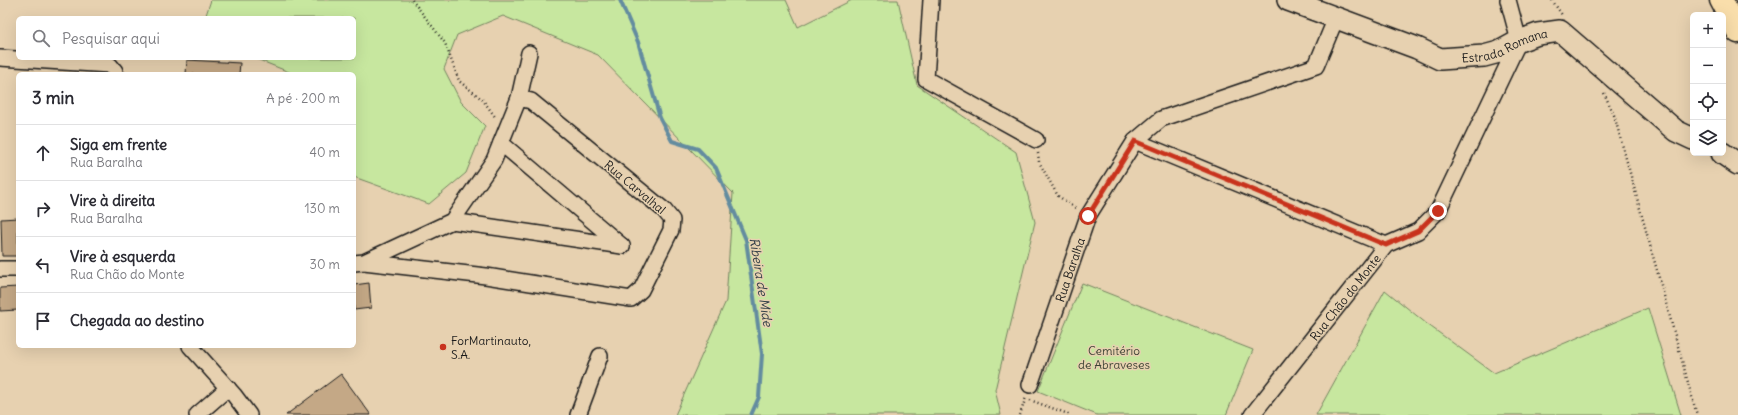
<!DOCTYPE html>
<html lang="pt">
<meta charset="utf-8">
<style>
body{margin:0;font-family:Delius,sans-serif;background:#f2f2f3;color:#2b2b33}
.controls{position:absolute;right:12px;top:12px;display:grid;overflow:hidden;border-radius:6px;box-shadow:0 4px 16px #0002}
.controls button{width:36px;height:36px;display:grid;place-items:center;padding:0;border:0;border-bottom:1px solid #e1e1e2;background:#fff;color:#2b2b33;font:20px sans-serif}
.stop{position:absolute;width:12px;height:12px;margin:-9px;border:3px solid #c8321e;border-radius:50%;background:#fff}
.stop.end{background:#c8321e;border-color:#fff;box-shadow:0 1px 4px #0008}
.list{margin:0;padding:0;list-style:none}
h2{display:flex;justify-content:space-between;align-items:center;height:52px;margin:0;padding:0 16px;font-size:17px}
h2 small{font-size:13px;font-weight:400;color:#7c7c81}
.list li{display:grid;grid-template-columns:26px 1fr auto;gap:12px;align-items:center;box-sizing:border-box;height:56px;padding:0 16px;border-top:1px solid #e1e1e2}
.list b{display:block;font-size:15px;white-space:nowrap}
.list p{margin:0;font-size:13px;white-space:nowrap;color:#7c7c81}
.list em{font-size:13px;font-style:normal;color:#7c7c81}
.icon{flex:none;width:22px;height:22px;fill:none;stroke:currentColor;stroke-width:2;stroke-linecap:round;stroke-linejoin:round}
.map{position:relative;flex:none;width:1738px;height:415px;overflow:hidden}
.search{position:absolute;background:#fff;box-shadow:0 4px 16px #0002;left:16px;top:16px;width:340px;height:44px;display:flex;align-items:center;gap:10px;box-sizing:border-box;padding:0 14px;border-radius:6px;color:#7c7c81;font-size:15px}
.panel{position:absolute;background:#fff;box-shadow:0 4px 16px #0002;left:16px;top:72px;width:340px;height:276px;border-radius:6px}
.map>svg:first-child{display:block}
.green{fill:#c7e79f;stroke:#72825e}
.lines{fill:none;stroke-linecap:round;stroke-linejoin:round}
.stream{stroke:#648c9f;stroke-width:4}
.building{fill:#c4a886;stroke:#1c1c1c}
.street-casing{stroke:#1c1c1c;stroke-width:18}
.secondary-casing{stroke:#1c1c1c;stroke-width:24}
.primary-casing{stroke:#1c1c1c;stroke-width:25}
.path{stroke:#1c1c1c;stroke-width:2.5;stroke-dasharray:1 3;stroke-linecap:butt}
.street{stroke:#e7d1b0;stroke-width:15}
.secondary{stroke:#e7d1b0;stroke-width:21}
.primary{stroke:#f9deab;stroke-width:22}
.route{stroke:#c8321e;stroke-width:5}
.poi-dot{fill:#c8321e;stroke:#e7d1b0;stroke-width:1.5}
.labels{text-anchor:middle;dominant-baseline:central;stroke-width:3;stroke-linejoin:round;paint-order:stroke}
.street-label{font-size:12px;fill:#1c1c1c;stroke:#e7d1b0}
.poi-label{font-size:12px;fill:#1c1c1c;stroke:#e7d1b0;text-anchor:start}
.park-label{font-size:12px;fill:#3e4536;stroke:#e7d1b0}
.water-label{font-size:13px;font-style:italic;fill:#344148;stroke:#e7d1b0}
</style>
<div class="map">
<svg width="1738" height="415" viewBox="0 0 1738 415">
<rect width="100%" height="100%" fill="#e7d1b0"/>
<filter id="ink" filterUnits="userSpaceOnUse"><feTurbulence type="fractalNoise" baseFrequency=".025" numOctaves="2"/><feDisplacementMap in="SourceGraphic" scale="8" xChannelSelector="R" yChannelSelector="G"/><feConvolveMatrix kernelMatrix="1 2 1 2 8 2 1 2 1" color-interpolation-filters="sRGB"/></filter>
<g filter="url(#ink)">
<path class="green" d="M211,0H786L798,27L852,0H898L917,85L1016,152L1035,222L995,390L1001,415H675L726,301L733,193L598,55L503,16L457,35L444,69L461,102L485,126L466,173L429,204L354,177V74H294L254,58H354V18H205Z
M1082,283L1253,350L1226,415H1097L1038,391Z
M1385,290L1427,324L1494,373L1648,308L1681,415H1316Z"/>
<g class="lines">
<path class="stream" d="M620,0L638,42L660,118L672,141L698,149L716,168L746,240L762,354L759,397L751,415"/>
</g>
<path class="building" d="M187,60L240,63L239,74H186Z
M18,218V256H2L1,219Z
M369,283L371,308L354,310V285Z
M18,287V310L0,311V288Z
M341,374L371,415H286Z"/>
<g class="lines">
<g class="street-casing">
<g id="street">
<path d="M931,0L926,79L1036,140"/>
<path d="M0,58L110,65L115,71V74"/>
<path d="M519,98L529,53"/>
<path d="M1135,141L1386,245"/>
<path d="M501,143L622,246"/>
<path d="M452,221L622,246"/>
<path d="M354,263L364,262L486,276L631,299L641,290L671,230L672,220L664,210L531,101L519,98L494,160L452,221L364,262"/>
<path d="M0,269H18"/>
<path d="M190,346L234,395L249,415"/>
<path id="s1" d="M1030,385L1088,216L1135,141L1161,119L1316,66L1336,18"/>
<path d="M197,415L228,388"/>
<path d="M578,415L600,356"/>
<path id="s2" d="M1252,415L1386,245L1418,231L1438,211L1519,41L1508,0"/>
</g>
</g>
<g class="secondary-casing">
<g id="secondary">
<path id="s3" d="M1288,0L1417,48L1440,59L1484,56L1499,52L1519,41L1538,34L1560,31L1676,131L1693,139"/>
<path d="M1722,153L1738,164"/>
</g>
</g>
<g class="primary-casing">
<path id="primary" d="M1721,0L1738,32"/>
</g>
<path class="path" d="M412,0L445,43L459,81L483,100L496,118
M1552,0L1562,15
M1604,93L1614,115L1697,415
M1038,153L1039,162L1058,196L1077,209
M1030,400L1071,415
M1020,415L1026,397"/>
<use href="#street" class="street"/>
<use href="#secondary" class="secondary"/>
<use href="#primary" class="primary"/>
</g>
</g>
<g class="lines" filter="url(#ink)">
<path class="route" d="M1088,216L1135,141L1386,245L1418,231L1438,211"/>
</g>
<circle class="poi-dot" cx="443" cy="347" r="4"/>
<g class="labels">
<g class="street-label">
<text stroke="none"><textPath href="#s3" startOffset="230">Estrada Romana</textPath></text>
<text transform="translate(635 187) rotate(40)">Rua Carvalhal</text>
<text stroke="none"><textPath href="#s1" startOffset="122">Rua Baralha</textPath></text>
<text stroke="none"><textPath href="#s2" startOffset="150">Rua Chão do Monte</textPath></text>
</g>
<g class="poi-label">
<text x="451" y="340">ForMartinauto,<tspan x="451" dy="14">S.A.</tspan></text>
</g>
<g class="park-label">
<text x="1114" y="350">Cemitério<tspan x="1114" dy="14">de Abraveses</tspan></text>
</g>
<g class="water-label">
<text transform="translate(761 282) rotate(81)">Ribeira de Mide</text>
</g>
</g>
</svg>
<div class="controls">
<button>+</button>
<button>−</button>
<button><svg class="icon" aria-label="locate" viewBox="0 0 24 24"><circle cx="12" cy="12" r="6"/><path d="M12 2v4M12 18v4M2 12h4M18 12h4"/></svg></button>
<button><svg class="icon" aria-label="layers" viewBox="0 0 24 24"><path d="M12 4l9 5-9 5-9-5zM3 14l9 5 9-5"/></svg></button>
</div>
<div class="stop" style="left:1088px;top:216px"></div>
<div class="stop end" style="left:1438px;top:211px"></div>
<div class="search"><svg class="icon" aria-label="search" viewBox="0 0 24 24"><circle cx="10" cy="10" r="6"/><path d="M15 15l6 6"/></svg>Pesquisar aqui</div>
<section class="panel">
<h2>3 min<small>A pé · 200 m</small></h2>
<ul class="list">
<li><svg class="icon" aria-label="ahead" viewBox="0 0 24 24"><path d="M12 20V5M6 11l6-6 6 6"/></svg><div><b>Siga em frente</b><p>Rua Baralha</p></div><em>40 m</em></li>
<li><svg class="icon" aria-label="right" viewBox="0 0 24 24"><path d="M7 20v-9h11M14 6l5 5-5 5"/></svg><div><b>Vire à direita</b><p>Rua Baralha</p></div><em>130 m</em></li>
<li><svg class="icon" aria-label="left" viewBox="0 0 24 24"><path d="M17 20v-9H6M10 6l-5 5 5 5"/></svg><div><b>Vire à esquerda</b><p>Rua Chão do Monte</p></div><em>30 m</em></li>
<li><svg class="icon" aria-label="arrive" viewBox="0 0 24 24"><path d="M6 21V4h12l-3 4 3 4H6"/></svg><div><b>Chegada ao destino</b></div></li>
</ul>
</section>
</div>
